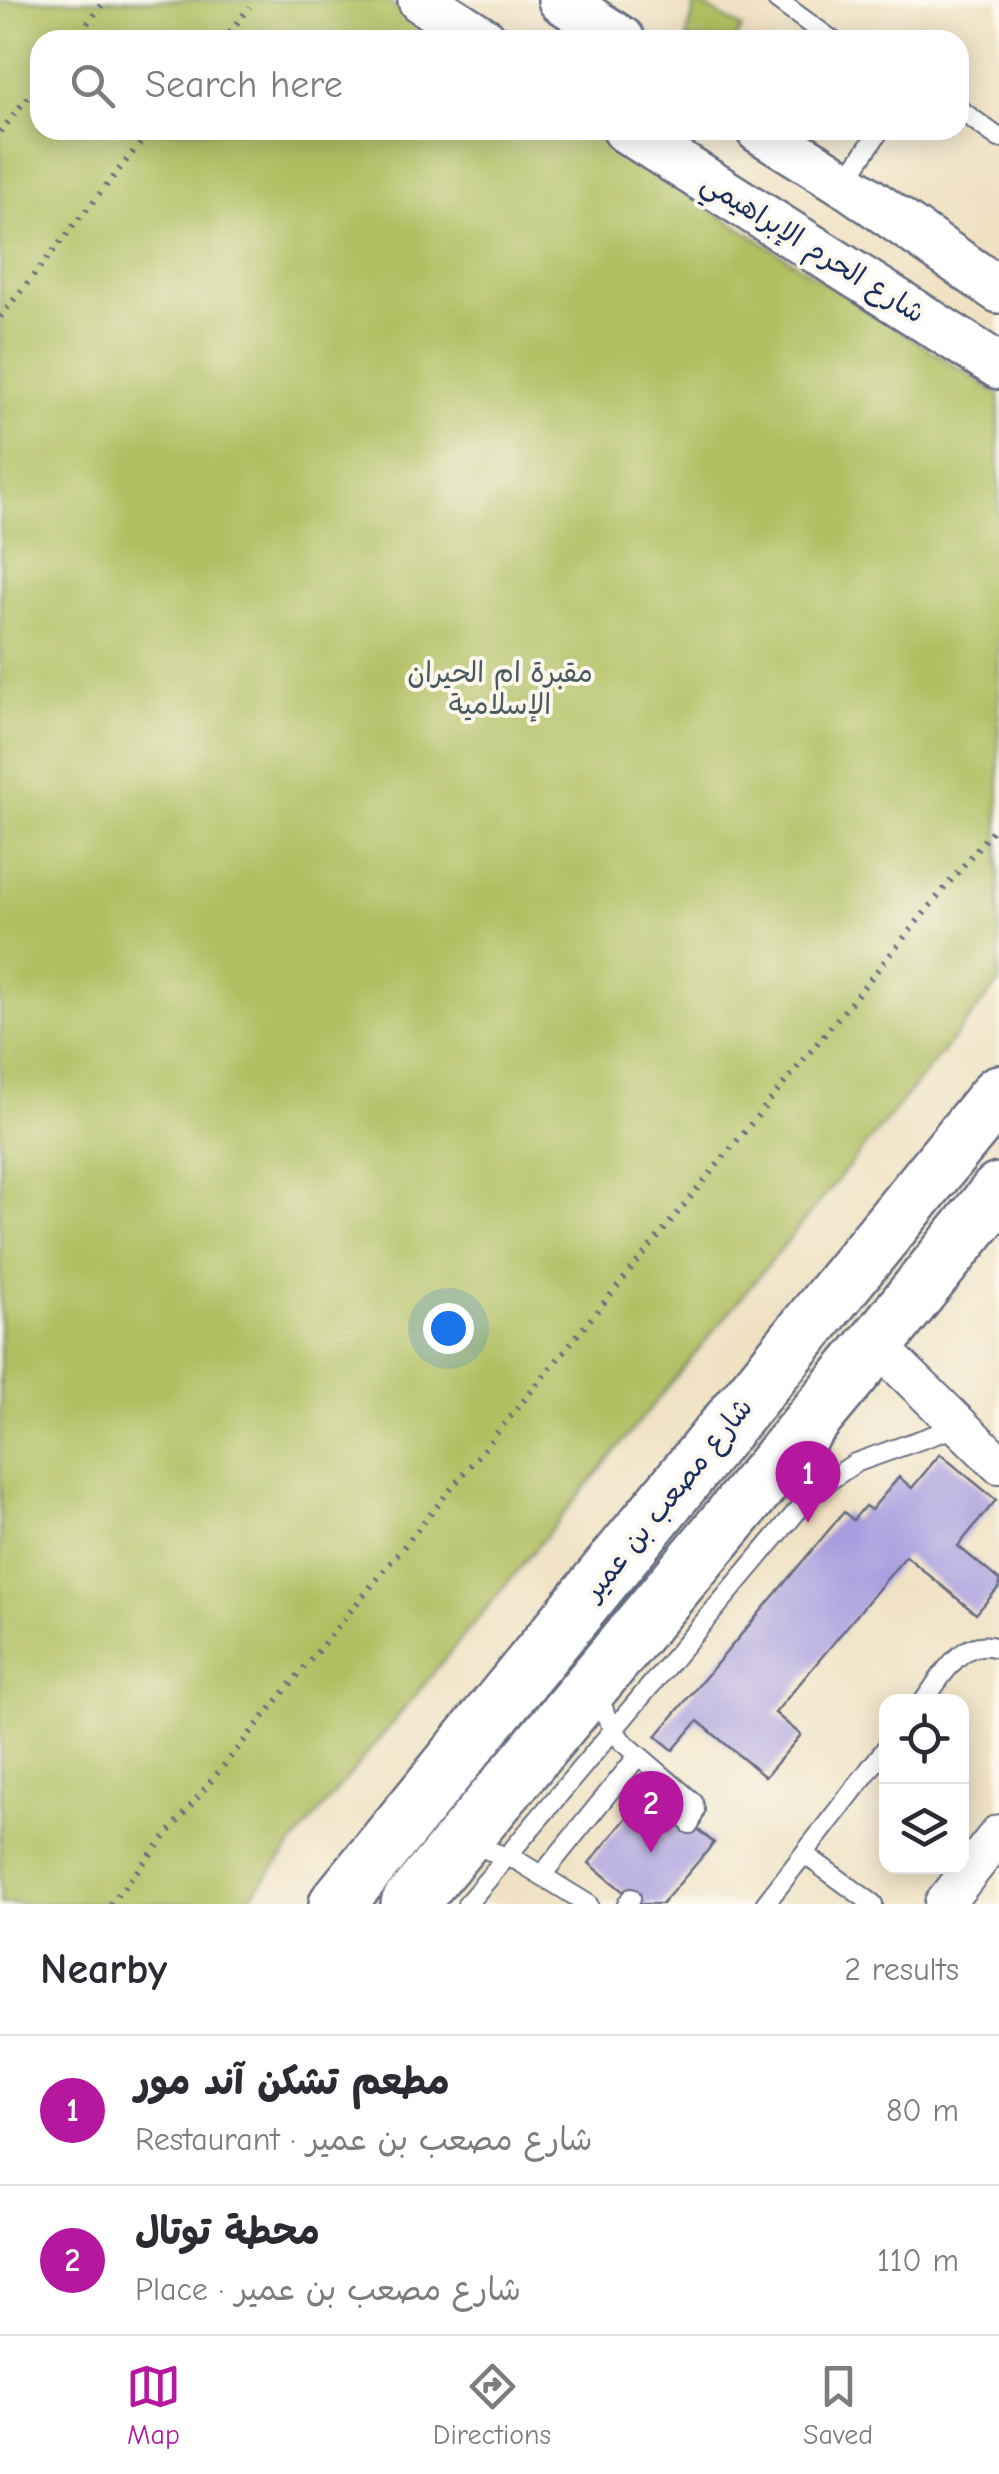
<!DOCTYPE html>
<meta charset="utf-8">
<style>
body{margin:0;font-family:"Comic Neue","Playpen Sans Arabic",sans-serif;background:#f7f7f7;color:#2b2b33}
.controls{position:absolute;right:30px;bottom:30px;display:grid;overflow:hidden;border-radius:20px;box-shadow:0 5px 25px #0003}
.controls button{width:90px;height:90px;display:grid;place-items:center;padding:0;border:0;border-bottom:2px solid #e1e1e2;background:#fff;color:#2b2b33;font:50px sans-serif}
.you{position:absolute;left:448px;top:1328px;width:35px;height:35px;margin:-25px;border:8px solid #fff;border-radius:50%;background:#1a73e8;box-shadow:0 0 0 15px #1a73e833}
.badge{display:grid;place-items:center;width:65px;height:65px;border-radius:50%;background:#b5179e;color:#fff;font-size:32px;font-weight:700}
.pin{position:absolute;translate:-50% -82px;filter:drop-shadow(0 2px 5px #0008)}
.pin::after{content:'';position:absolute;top:52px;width:35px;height:30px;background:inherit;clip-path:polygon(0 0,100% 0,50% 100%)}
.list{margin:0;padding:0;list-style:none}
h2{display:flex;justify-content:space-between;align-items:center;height:130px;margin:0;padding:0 40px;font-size:42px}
h2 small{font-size:32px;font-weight:400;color:#7c7c81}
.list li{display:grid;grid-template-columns:65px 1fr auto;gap:30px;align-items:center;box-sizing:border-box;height:150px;padding:0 40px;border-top:2px solid #e1e1e2}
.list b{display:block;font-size:38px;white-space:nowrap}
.list p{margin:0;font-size:32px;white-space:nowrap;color:#7c7c81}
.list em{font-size:32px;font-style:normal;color:#7c7c81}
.icon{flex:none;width:55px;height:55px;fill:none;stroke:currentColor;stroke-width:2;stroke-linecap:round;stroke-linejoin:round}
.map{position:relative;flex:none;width:999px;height:1904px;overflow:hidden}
.search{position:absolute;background:#fff;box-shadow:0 5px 25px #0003;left:30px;right:30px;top:30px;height:110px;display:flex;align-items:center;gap:25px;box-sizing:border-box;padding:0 35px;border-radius:30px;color:#7c7c81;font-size:38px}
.sheet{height:430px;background:#fff}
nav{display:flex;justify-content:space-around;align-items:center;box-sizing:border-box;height:140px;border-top:2px solid #e1e1e2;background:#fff;font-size:28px;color:#7c7c81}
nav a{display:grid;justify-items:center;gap:5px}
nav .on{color:#b5179e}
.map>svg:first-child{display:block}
.green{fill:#b1bf62;stroke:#667760;stroke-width:2.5}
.building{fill:#a89ddf}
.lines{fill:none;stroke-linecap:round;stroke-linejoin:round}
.service-casing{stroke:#666d81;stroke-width:22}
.minor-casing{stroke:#666d81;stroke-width:42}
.tertiary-casing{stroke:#666d81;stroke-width:50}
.trunk-casing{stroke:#666d81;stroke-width:60}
.path{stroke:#666d81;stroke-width:6;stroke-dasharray:2.5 8;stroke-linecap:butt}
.service{stroke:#fff;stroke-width:18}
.minor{stroke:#fff;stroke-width:38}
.tertiary{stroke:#fff;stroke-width:45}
.trunk{stroke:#fff;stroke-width:55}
.labels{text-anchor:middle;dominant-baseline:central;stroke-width:8;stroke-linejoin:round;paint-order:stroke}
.street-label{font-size:28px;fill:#1b2f5e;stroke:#fbf7ec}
.park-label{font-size:28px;fill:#485a5f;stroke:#fbf7ec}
</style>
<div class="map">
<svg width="999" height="1904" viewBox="0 0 999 1904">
<rect width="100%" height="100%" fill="#fbf7ec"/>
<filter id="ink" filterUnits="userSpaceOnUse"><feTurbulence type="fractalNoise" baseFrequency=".01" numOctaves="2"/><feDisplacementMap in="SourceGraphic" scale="20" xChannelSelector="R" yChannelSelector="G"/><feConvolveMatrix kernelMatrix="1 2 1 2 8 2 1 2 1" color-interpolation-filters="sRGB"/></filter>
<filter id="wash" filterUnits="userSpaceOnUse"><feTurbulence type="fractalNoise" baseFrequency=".0048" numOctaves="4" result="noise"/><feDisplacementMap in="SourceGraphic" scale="40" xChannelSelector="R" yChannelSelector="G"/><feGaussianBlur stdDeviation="2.25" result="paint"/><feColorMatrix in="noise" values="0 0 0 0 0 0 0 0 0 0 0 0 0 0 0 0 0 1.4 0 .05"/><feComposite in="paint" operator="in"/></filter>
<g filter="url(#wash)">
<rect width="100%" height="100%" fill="#f0e1c3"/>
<path class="green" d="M0,0H385L447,40H40V130H587L999,394V983L244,1904H0Z
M696,2L742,28L735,40H686Z"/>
<g id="blocks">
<path class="building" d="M940,1454L996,1500L958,1546L999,1580V1587L976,1614L906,1556L775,1713L801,1735L765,1777L698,1721L673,1750L656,1736L844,1512L853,1520L865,1506L871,1510L899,1477L912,1488Z
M650,1790L714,1843L662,1904H638L589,1863Z"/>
</g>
</g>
<g filter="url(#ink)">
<use href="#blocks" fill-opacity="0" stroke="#666d81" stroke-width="2.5"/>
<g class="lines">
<g class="service-casing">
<path id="service" d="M777,0L832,40
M959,109L999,138
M844,183L880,130
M597,1690L606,1716L621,1740L693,1802L695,1810L690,1824
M923,1702C942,1677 963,1633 999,1649
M471,1844L518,1861L588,1904
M804,1854L873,1904
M542,1875L638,1756
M467,1904L814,1491L855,1463L959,1426
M627,1904L631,1898
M765,1904L886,1748"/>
</g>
<g class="minor-casing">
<path id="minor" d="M876,1344L999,1464
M944,1904L999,1834"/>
</g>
<g class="tertiary-casing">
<path id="tertiary" d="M421,0L484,40
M561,0L622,40
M626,130L999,366
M759,130L844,183L999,290"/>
</g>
<g class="trunk-casing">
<path id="trunk" d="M337,1904L999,1093
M409,1904L876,1344L999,1191"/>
</g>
<path class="path" d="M74,40L106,0
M223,40L250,7
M0,132L40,82
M0,317L151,130
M110,1904L999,822"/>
<use href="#service" class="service"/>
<use href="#minor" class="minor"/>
<use href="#tertiary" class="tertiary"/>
<use href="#trunk" class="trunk"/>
</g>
</g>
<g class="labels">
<g class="street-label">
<text transform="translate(813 248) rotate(32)">شارع الحرم الإبراهيمي</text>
<text transform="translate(668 1499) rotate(-51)">شارع مصعب بن عمير</text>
</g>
<g class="park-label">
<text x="500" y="673">مقبرة ام الحيران<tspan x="500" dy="32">الإسلامية</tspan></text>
</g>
</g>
</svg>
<div class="controls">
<button><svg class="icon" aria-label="locate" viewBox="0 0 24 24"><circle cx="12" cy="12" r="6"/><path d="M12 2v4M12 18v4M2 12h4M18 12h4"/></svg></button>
<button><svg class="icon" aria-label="layers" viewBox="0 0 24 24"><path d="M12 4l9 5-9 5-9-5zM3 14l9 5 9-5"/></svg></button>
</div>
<div class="you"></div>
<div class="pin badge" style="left:808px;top:1523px">1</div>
<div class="pin badge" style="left:651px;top:1853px">2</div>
<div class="search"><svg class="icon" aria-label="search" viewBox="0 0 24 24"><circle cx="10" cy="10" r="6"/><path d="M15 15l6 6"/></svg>Search here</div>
</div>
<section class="sheet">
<h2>Nearby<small>2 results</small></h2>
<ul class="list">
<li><span class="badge">1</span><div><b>مطعم تشكن آند مور</b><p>Restaurant · شارع مصعب بن عمير</p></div><em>80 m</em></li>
<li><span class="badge">2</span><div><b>محطة توتال</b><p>Place · شارع مصعب بن عمير</p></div><em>110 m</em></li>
</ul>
</section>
<nav>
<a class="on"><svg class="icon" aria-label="map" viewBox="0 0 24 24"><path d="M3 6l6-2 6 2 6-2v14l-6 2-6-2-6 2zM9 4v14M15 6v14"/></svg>Map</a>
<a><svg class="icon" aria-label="directions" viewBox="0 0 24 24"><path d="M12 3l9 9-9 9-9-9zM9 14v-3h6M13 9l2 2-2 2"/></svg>Directions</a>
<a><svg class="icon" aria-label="saved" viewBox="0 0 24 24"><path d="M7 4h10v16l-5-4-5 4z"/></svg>Saved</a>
</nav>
